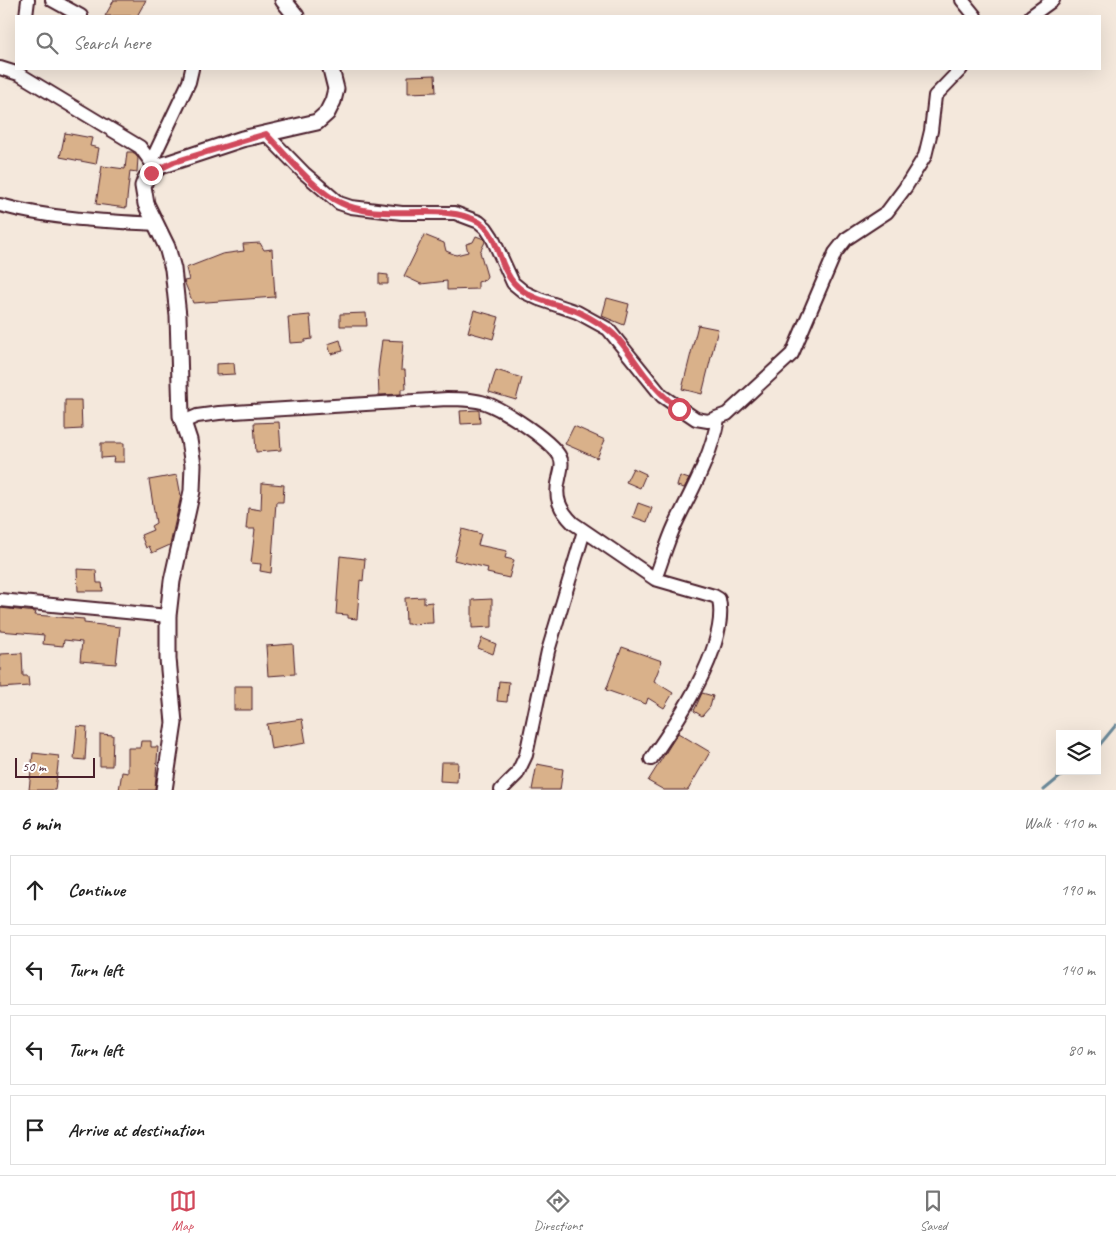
<!DOCTYPE html>
<meta charset="utf-8">
<style>
body{margin:0;font-family:Caveat,sans-serif;background:#f2f2f2;color:#222}
.controls{position:absolute;right:15px;bottom:15px;display:grid;overflow:hidden;border-radius:0px;box-shadow:0 5px 20px #0002}
.controls button{width:45px;height:45px;display:grid;place-items:center;padding:0;border:0;border-bottom:1px solid #e0e0e0;background:#fff;color:#222;font:25px sans-serif}
.scale{position:absolute;left:15px;bottom:12px;width:80px;box-sizing:border-box;padding-left:5px;border:2px solid #4a1f2b;border-top:0;font-size:14px;line-height:18px;white-space:nowrap;color:#4a1f2b;-webkit-text-stroke:4px #fff;paint-order:stroke}
.stop{position:absolute;width:15px;height:15px;margin:-11px;border:4px solid #d1495b;border-radius:50%;background:#fff}
.stop.end{background:#d1495b;border-color:#fff;box-shadow:0 1px 5px #0008}
.list{margin:0;padding:0;list-style:none}
h2{display:flex;justify-content:space-between;align-items:center;height:65px;margin:0;padding:0 20px;font-size:21px}
h2 small{font-size:16px;font-weight:400;color:#767676}
.list li{display:grid;grid-template-columns:32px 1fr auto;gap:15px;align-items:center;box-sizing:border-box;height:70px;margin:0 10px 10px;padding:0 10px;border:1px solid #e0e0e0;border-radius:0px}
.list b{display:block;font-size:19px;white-space:nowrap}
.list em{font-size:16px;font-style:normal;color:#767676}
.icon{flex:none;width:28px;height:28px;fill:none;stroke:currentColor;stroke-width:2;stroke-linecap:round;stroke-linejoin:round}
.map{position:relative;flex:none;width:1116px;height:790px;overflow:hidden}
.search{position:absolute;background:#fff;box-shadow:0 5px 20px #0002;left:15px;right:15px;top:15px;height:55px;display:flex;align-items:center;gap:12px;box-sizing:border-box;padding:0 18px;border-radius:0px;color:#767676;font-size:19px}
.sheet{height:385px;background:#fff}
nav{display:flex;justify-content:space-around;align-items:center;box-sizing:border-box;height:70px;border-top:1px solid #e0e0e0;background:#fff;font-size:14px;color:#767676}
nav a{display:grid;justify-items:center;gap:2px}
nav .on{color:#d1495b}
.map>svg:first-child{display:block}
.lines{fill:none;stroke-linecap:round;stroke-linejoin:round}
.stream{stroke:#6b8898;stroke-width:3}
.building{fill:#d9b18a;stroke:#4a1f2b}
.minor-casing{stroke:#4a1f2b;stroke-width:16}
.tertiary-casing{stroke:#4a1f2b;stroke-width:19}
.minor{stroke:#fff;stroke-width:12}
.tertiary{stroke:#fff;stroke-width:15}
.route{stroke:#d1495b;stroke-width:6}
</style>
<div class="map">
<svg width="1116" height="790" viewBox="0 0 1116 790">
<rect width="100%" height="100%" fill="#f4e8dc"/>
<filter id="ink" filterUnits="userSpaceOnUse"><feTurbulence type="fractalNoise" baseFrequency=".02" numOctaves="2"/><feDisplacementMap in="SourceGraphic" scale="10" xChannelSelector="R" yChannelSelector="G"/><feConvolveMatrix kernelMatrix="1 2 1 2 8 2 1 2 1" color-interpolation-filters="sRGB"/></filter>
<g filter="url(#ink)">
<g class="lines">
<path class="stream" d="M1097,748L1116,725
M1044,790L1067,771"/>
</g>
<path class="building" d="M114,0H146L137,16H105Z
M435,75L436,92L408,93V76Z
M65,133L92,138L90,146L99,148L96,164L60,157Z
M127,152H133L138,158L137,172L130,171L126,208L96,204L102,166L125,169Z
M424,235L444,243L446,251L456,255L468,252L466,244L473,242L476,236L484,239L485,242L480,252L487,276L485,280L478,282V289L447,290V281L421,284L404,276Z
M260,243L264,250L272,249L275,297L193,303L184,281L189,280L186,268L222,254L244,251L243,244Z
M379,274L388,275V284H379Z
M607,298L629,304L624,325L602,316Z
M474,310L499,317L493,339L468,332Z
M366,313L367,326H340V314Z
M310,315L312,339L305,340V342L290,343L288,317Z
M698,325L718,329L702,394L682,389Z
M340,340L343,351L331,354L328,344Z
M382,340L403,341L401,370H405L406,389H401V394L379,395L378,371Z
M234,363L235,374L216,375V364Z
M496,370L522,378L516,400L489,392Z
M65,400H81L82,429L65,430Z
M479,410L480,423L461,424L460,411Z
M279,422L281,450L256,452L254,423Z
M574,426L605,440L597,458L565,444Z
M101,443H124V462H113L114,457L101,458Z
M633,468L646,474L640,488L626,482Z
M177,475L181,496L170,545L152,553L149,546L146,548L141,535L153,530L151,526L156,523L149,480Z
M680,476L689,479L684,488L677,486Z
M262,483L284,485L283,502H276L271,573L260,571L261,564L251,563L255,529H246L248,508L261,510Z
M638,503L652,508L647,522L633,517Z
M462,529L481,534L478,545L507,551L505,558L514,560L509,578L487,573L488,568L454,560Z
M340,556L365,559L363,581L360,580L357,619L348,618V615L336,614Z
M77,569L96,570L97,583H102L103,591H78Z
M424,597V603L432,602L433,623L406,624L405,598Z
M492,599V627L472,628V600Z
M0,608L36,612L35,615L84,619V623L120,627L116,664L80,661L82,642L64,640L63,646L43,644L44,635L0,631Z
M482,638L496,644L493,654L478,648Z
M293,644L295,674L268,676L266,646Z
M622,647L662,661L654,681L673,693L664,708L648,698L646,704L606,690Z
M22,653L23,676H28L29,686L0,688V654Z
M499,681L509,682L507,702L497,701Z
M234,686H252V710H234Z
M702,693L713,696L710,707L702,716L694,711Z
M302,719L306,743L271,749L267,724Z
M77,726L87,727L85,760L74,759Z
M678,733L710,752L688,790H664L648,781Z
M100,734L113,735L112,766H100Z
M141,741H151V747H158L155,790H119L122,772L128,773V748H140Z
M33,753L59,756L55,790H29Z
M441,762H458L457,782L440,781Z
M537,764L563,769L560,790H532Z"/>
<g class="lines">
<g class="minor-casing">
<path id="minor" d="M52,0L81,16
M962,0L975,16
M26,16L28,0
M1031,16L1053,0
M0,68L19,74L140,147L156,169
M266,134L304,173L339,203L351,207L402,213H455L479,222L486,228L492,237L513,283L524,292L539,299L577,312L608,329L662,396L696,419L708,421L727,414L792,354L835,253L846,239L887,212L905,188L925,156L931,131L935,96L961,69
M151,162L189,82L192,69
M0,205C51,219 103,221 156,224
M183,422L197,416L219,413L447,399C459,399 473,399 485,403C501,408 558,444 561,460C563,467 560,472 559,479C554,498 560,510 573,523L655,579L714,596L719,599C729,646 677,722 651,759
M655,579C662,561 667,542 675,525C692,489 710,460 718,419
M0,600L168,616
M501,790L517,774L526,755L548,651L584,531"/>
</g>
<g class="tertiary-casing">
<path id="tertiary" d="M283,0L296,16
M164,790L174,723L168,659V616L172,581L192,491L193,465L189,440L181,416L178,316L173,269L167,247L146,204L143,186L146,178L160,166L242,139L317,122L327,113L333,101L336,89L331,69"/>
</g>
<use href="#minor" class="minor"/>
<use href="#tertiary" class="tertiary"/>
</g>
</g>
<g class="lines" filter="url(#ink)">
<path class="route" d="M151,173L174,162L266,134C285,154 316,192 341,203C381,223 443,201 479,222C499,234 498,266 514,283C530,301 555,303 576,311C586,315 597,322 606,328C622,339 633,360 645,375C655,388 666,399 679,409"/>
</g>
</svg>
<div class="controls">
<button><svg class="icon" aria-label="layers" viewBox="0 0 24 24"><path d="M12 4l9 5-9 5-9-5zM3 14l9 5 9-5"/></svg></button>
</div>
<div class="scale">50 m</div>
<div class="stop" style="left:679px;top:409px"></div>
<div class="stop end" style="left:151px;top:173px"></div>
<div class="search"><svg class="icon" aria-label="search" viewBox="0 0 24 24"><circle cx="10" cy="10" r="6"/><path d="M15 15l6 6"/></svg>Search here</div>
</div>
<section class="sheet">
<h2>6 min<small>Walk · 410 m</small></h2>
<ul class="list">
<li><svg class="icon" aria-label="ahead" viewBox="0 0 24 24"><path d="M12 20V5M6 11l6-6 6 6"/></svg><div><b>Continue</b></div><em>190 m</em></li>
<li><svg class="icon" aria-label="left" viewBox="0 0 24 24"><path d="M17 20v-9H6M10 6l-5 5 5 5"/></svg><div><b>Turn left</b></div><em>140 m</em></li>
<li><svg class="icon" aria-label="left" viewBox="0 0 24 24"><path d="M17 20v-9H6M10 6l-5 5 5 5"/></svg><div><b>Turn left</b></div><em>80 m</em></li>
<li><svg class="icon" aria-label="arrive" viewBox="0 0 24 24"><path d="M6 21V4h12l-3 4 3 4H6"/></svg><div><b>Arrive at destination</b></div></li>
</ul>
</section>
<nav>
<a class="on"><svg class="icon" aria-label="map" viewBox="0 0 24 24"><path d="M3 6l6-2 6 2 6-2v14l-6 2-6-2-6 2zM9 4v14M15 6v14"/></svg>Map</a>
<a><svg class="icon" aria-label="directions" viewBox="0 0 24 24"><path d="M12 3l9 9-9 9-9-9zM9 14v-3h6M13 9l2 2-2 2"/></svg>Directions</a>
<a><svg class="icon" aria-label="saved" viewBox="0 0 24 24"><path d="M7 4h10v16l-5-4-5 4z"/></svg>Saved</a>
</nav>
